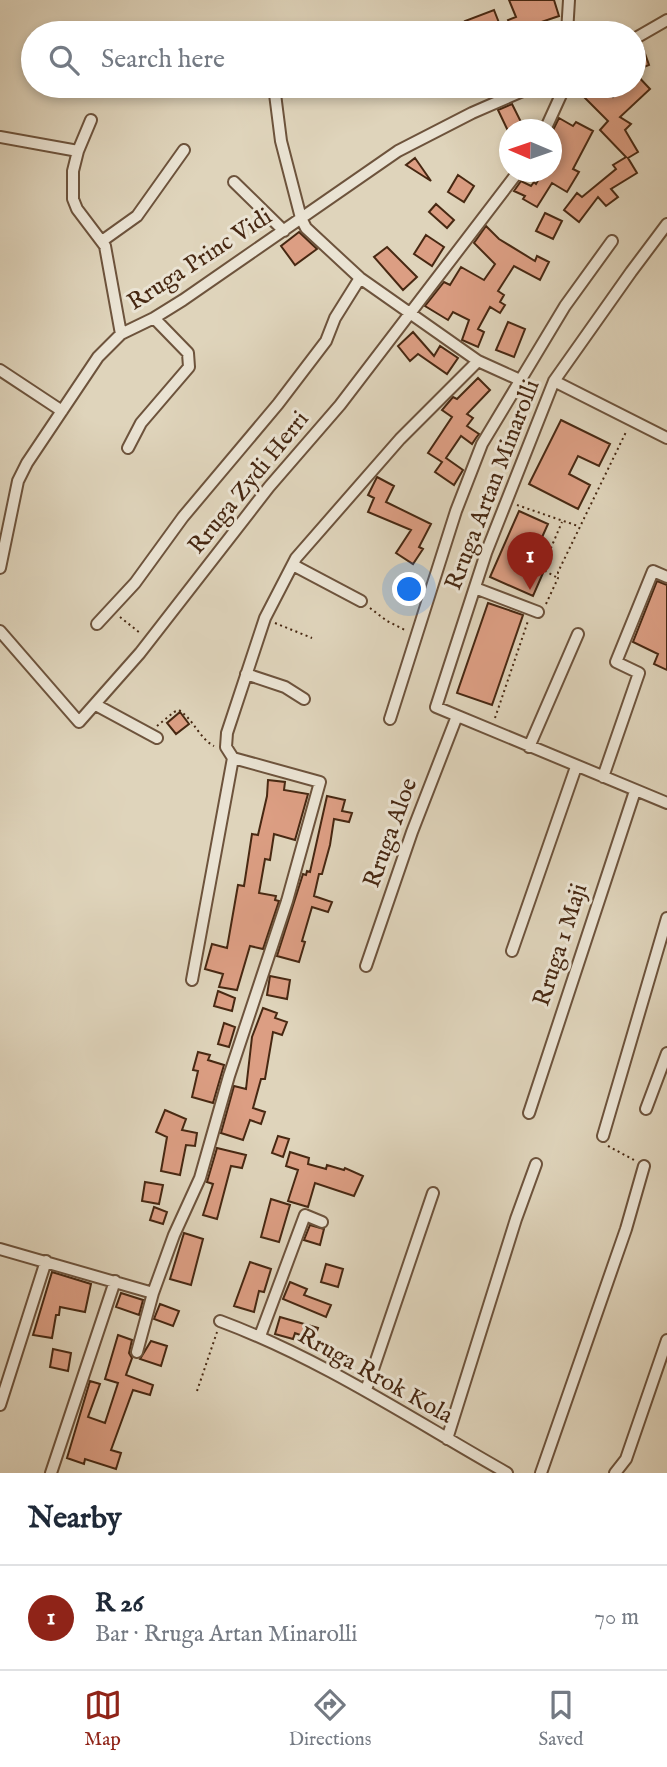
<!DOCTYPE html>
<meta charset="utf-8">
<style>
body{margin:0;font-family:"IM FELL English",serif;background:#f6f6f7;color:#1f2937}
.compass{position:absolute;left:499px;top:119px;width:63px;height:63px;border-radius:50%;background:#fff;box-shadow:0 4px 10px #0003;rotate:272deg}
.you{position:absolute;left:410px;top:590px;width:24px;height:24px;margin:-18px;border:5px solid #fff;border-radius:50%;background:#1a73e8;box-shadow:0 0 0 10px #1a73e833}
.badge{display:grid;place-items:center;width:46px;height:46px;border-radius:50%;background:#8f2418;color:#fff;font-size:23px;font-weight:700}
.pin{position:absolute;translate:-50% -58px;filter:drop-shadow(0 2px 4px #0008)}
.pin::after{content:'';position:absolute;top:37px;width:24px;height:21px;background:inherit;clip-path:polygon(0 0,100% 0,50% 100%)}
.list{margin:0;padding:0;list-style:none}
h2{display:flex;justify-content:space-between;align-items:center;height:91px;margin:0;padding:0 28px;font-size:30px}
h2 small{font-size:23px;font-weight:400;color:#747a83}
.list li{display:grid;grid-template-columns:46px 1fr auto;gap:21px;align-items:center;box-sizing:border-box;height:105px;padding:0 28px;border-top:2px solid #e0e1e3}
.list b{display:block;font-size:26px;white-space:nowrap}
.list p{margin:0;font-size:23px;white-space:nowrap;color:#747a83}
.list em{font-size:23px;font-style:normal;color:#747a83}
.icon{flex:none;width:38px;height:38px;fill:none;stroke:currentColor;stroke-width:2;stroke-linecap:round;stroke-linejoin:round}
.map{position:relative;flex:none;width:667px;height:1473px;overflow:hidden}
.search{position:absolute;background:#fff;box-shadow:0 4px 10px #0003;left:21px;right:21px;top:21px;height:77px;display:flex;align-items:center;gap:18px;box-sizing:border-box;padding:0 24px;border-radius:38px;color:#747a83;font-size:26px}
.sheet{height:196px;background:#fff}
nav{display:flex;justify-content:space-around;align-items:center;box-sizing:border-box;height:98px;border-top:2px solid #e0e1e3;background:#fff;font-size:19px;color:#747a83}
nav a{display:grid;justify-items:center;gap:4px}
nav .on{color:#8f2418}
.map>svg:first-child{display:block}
.building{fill:#dc9e83;stroke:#472812;stroke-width:2}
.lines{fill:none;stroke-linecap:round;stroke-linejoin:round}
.minor-casing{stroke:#6d533c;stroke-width:14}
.path{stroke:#472812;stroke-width:2;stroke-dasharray:2 3.5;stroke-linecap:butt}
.minor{stroke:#eae3d3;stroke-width:10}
.labels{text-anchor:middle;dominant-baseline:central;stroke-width:6;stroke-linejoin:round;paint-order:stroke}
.street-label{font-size:24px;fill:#472812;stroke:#eae3d3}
</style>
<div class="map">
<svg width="667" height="1473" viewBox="0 0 667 1473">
<rect width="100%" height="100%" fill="#dfd4bb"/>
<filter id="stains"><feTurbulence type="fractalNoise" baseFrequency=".00286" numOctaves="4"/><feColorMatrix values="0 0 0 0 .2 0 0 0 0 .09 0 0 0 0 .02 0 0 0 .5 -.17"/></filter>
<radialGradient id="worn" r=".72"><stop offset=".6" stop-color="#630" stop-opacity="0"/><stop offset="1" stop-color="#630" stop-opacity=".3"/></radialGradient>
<path class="building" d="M509,0H554L559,16L541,22L545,33H513L508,20L516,17Z
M494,10L501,28L487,33H470L465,21Z
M642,45L649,65L634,71V48Z
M634,72L650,89L620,117L631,124L625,130L638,152L628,158L637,173L611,189L618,197L606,206L598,197L579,222L564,210L577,193L582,197L616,169L613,165L626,157L600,130L608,121L580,93L587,86H602L613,97L625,86H634Z
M512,104L523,126L509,130V133L498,110Z
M559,118L573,126L576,122L593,131L573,169L579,172L567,192L552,183L537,207L523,199L525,196L514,191L521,181L531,186L534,182L536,184L543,172H551V134Z
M415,158L431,181L406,165Z
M458,175L474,186L464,202L448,192Z
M436,204L454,220L447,228L429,212Z
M545,213L562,221L553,239L536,231Z
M486,226L499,239L535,261L537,256L549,262L540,280L514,266L498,291L504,295L500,302L505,305L500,313L490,307L478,329L484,332L478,347L462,340L469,320L453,312L448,320L425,306L444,282L450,285L461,267L484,280L495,264L474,243Z
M299,232L317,249L295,265L281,246Z
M426,235L444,247L432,266L414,254Z
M387,247L417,277L403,290L374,257Z
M508,322L525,329L514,357L496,350Z
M413,332L434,356L440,346L458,358L447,374L418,354L410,361L398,346Z
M478,378L490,390L467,414L473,418L467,426L479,434L476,438L472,444L461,436L446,458L463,470L454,485L435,472L442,462L428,453L452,417L442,410L453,397L457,399Z
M561,420L610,444L599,466L578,456L569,474L590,485L578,509L529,484Z
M377,477L394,486L386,502L431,524L419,547L423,549L413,564L396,553L411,530L368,512L374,498L368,495Z
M519,511L548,524L529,566L543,573L533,596L490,577Z
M657,581L667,585V670L654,664L658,654L633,642Z
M488,603L523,615L492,705L457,693Z
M180,712L189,724L176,734L167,723Z
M268,780L285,782L284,790L308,794L295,840L274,834L270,860L265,859L259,893L276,896L275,900L279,901L263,949L250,946L237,990L219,987L223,974L205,969L212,944L227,948L238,885L244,886L252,834L258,835L267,796Z
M327,796L345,800L342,811L352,813L349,822L334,819L330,845L322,874H319L314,896L332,902L328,912L312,907L302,941L305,942L299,962L277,956L303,874L306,875L307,871L310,872Z
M270,976L290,980L287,999L267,995Z
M218,991L235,998L232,1011L214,1006Z
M263,1008L277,1013L275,1018L287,1022L282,1035L273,1032L265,1079H261L253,1108L265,1112L261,1124L250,1120L243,1140L221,1133L234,1086L246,1089L252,1037Z
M224,1023L235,1027L229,1047L218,1044Z
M198,1052L210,1055L208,1060L224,1065L213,1103L192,1097L198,1071L193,1070Z
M165,1110L186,1119L182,1130L197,1133L195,1146L186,1145L180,1175L161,1171L167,1137L156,1132Z
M278,1136L289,1139L283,1157L272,1153Z
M217,1148L246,1155L242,1168L231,1166L217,1219L203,1215L213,1184L207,1182Z
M290,1152L309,1158L308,1164L326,1169L327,1165L344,1170L345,1168L363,1176L354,1196L315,1183L308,1207L288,1201L298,1170L286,1166Z
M145,1182L163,1185L159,1204L142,1201Z
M271,1199L290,1205L279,1242L261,1237Z
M154,1207L167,1212L163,1224L150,1220Z
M310,1225L324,1229L320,1245L304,1240Z
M184,1233L203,1239L191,1285L170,1279Z
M250,1262L271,1269L264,1292L259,1291L254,1312L234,1306Z
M326,1264L343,1269L338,1287L321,1282Z
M52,1272L91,1284L85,1312L60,1307L59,1315H56L52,1338L33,1335Z
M290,1282L307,1289L304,1295L331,1305L326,1317L283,1299Z
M121,1293L143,1300L139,1315L116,1307Z
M160,1304L179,1311L173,1326L154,1319Z
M280,1317L318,1328L314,1340L295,1333L293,1339L275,1334Z
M118,1335L132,1340L129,1353L132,1358L126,1375L153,1385L150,1395L133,1390L111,1450L121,1453L116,1469L85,1459L84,1464L67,1458L90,1381L100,1384L88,1417L105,1423L118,1383L105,1379Z
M151,1341L167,1346L161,1366L140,1359Z
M53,1349L71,1353L68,1371L50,1367Z"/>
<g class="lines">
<g class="minor-casing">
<path id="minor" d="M567,33L569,0
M634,39L667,20
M274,86L281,141L301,218L306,228L360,278L478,361L520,380
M91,120L78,151L73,171V199L77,209L105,246L121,334
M545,130L565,86
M0,137L78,151
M234,182L284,231
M667,224L631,272L554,381L486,553L436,707L667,803
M102,241L137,216L184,150
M0,370L62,411
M554,381L667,438
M128,448L141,423L189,367L188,353L154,318
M293,565L361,601
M0,568L18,481L27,463L98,357L121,334L154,318L183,300L398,151L472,113L534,86
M475,588L538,612
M97,624L135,583L183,517L278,404L326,341L335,318L360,278
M0,631L79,722L140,653L269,487L340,405L518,172
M246,674L285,687L304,699
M96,705L157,738
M390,719L456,511L482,444L565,306L612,241
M529,747L578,634
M603,777L639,673L616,662L653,571L667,577
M512,951L576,767
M366,966L412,832L457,716
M192,980L233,758
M646,1109L667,1053
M529,1113L635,791
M603,1136L667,918
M0,1249L153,1293
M220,1321C322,1359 413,1420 507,1473
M260,1336L305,1215L322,1222
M137,1352L153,1293L174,1235L200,1178L229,1076L287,901L320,782L233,758L226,747L227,733L265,618L296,558L400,439L478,361
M366,1390L433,1193
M0,1405L46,1261
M447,1439L516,1219L536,1164
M51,1473L115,1281
M541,1473L626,1229L644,1166
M615,1473L626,1459L667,1340"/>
</g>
<path class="path" d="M517,505L578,526
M556,577L542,569L562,522
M546,604L558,578V572L626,432
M370,608L387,621L407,631
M120,617L140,633
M275,623L312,638
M495,718L528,621
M157,726L174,712L179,710C194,720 199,738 214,746
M608,1146L634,1160
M197,1391L217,1332"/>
<use href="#minor" class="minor"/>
</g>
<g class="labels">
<g class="street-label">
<text transform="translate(200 260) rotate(-33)">Rruga Princ Vidi</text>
<text transform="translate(249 483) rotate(-51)">Rruga Zydi Herri</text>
<text transform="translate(493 485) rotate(-69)">Rruga Artan Minarolli</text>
<text transform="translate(391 833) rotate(-70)">Rruga Aloe</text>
<text transform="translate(561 945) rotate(-72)">Rruga 1 Maji</text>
<text transform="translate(375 1376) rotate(29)">Rruga Rrok Kola</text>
</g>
</g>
<rect width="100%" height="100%" filter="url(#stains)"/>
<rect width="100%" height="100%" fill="url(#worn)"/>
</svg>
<svg class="compass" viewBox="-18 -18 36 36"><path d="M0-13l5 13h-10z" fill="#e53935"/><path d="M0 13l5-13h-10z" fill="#747a83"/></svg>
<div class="you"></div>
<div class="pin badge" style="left:530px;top:590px">1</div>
<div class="search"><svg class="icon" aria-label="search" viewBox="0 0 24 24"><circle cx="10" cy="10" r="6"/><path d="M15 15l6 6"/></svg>Search here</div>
</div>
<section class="sheet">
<h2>Nearby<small></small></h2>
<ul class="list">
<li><span class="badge">1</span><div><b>R 26</b><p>Bar · Rruga Artan Minarolli</p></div><em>70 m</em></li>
</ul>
</section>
<nav>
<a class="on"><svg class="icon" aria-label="map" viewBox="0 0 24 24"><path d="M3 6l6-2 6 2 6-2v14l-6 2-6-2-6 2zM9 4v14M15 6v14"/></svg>Map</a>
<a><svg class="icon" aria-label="directions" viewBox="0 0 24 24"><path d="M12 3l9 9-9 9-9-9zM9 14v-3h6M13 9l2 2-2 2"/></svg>Directions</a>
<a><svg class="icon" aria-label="saved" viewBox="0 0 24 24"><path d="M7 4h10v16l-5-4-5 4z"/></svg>Saved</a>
</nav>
